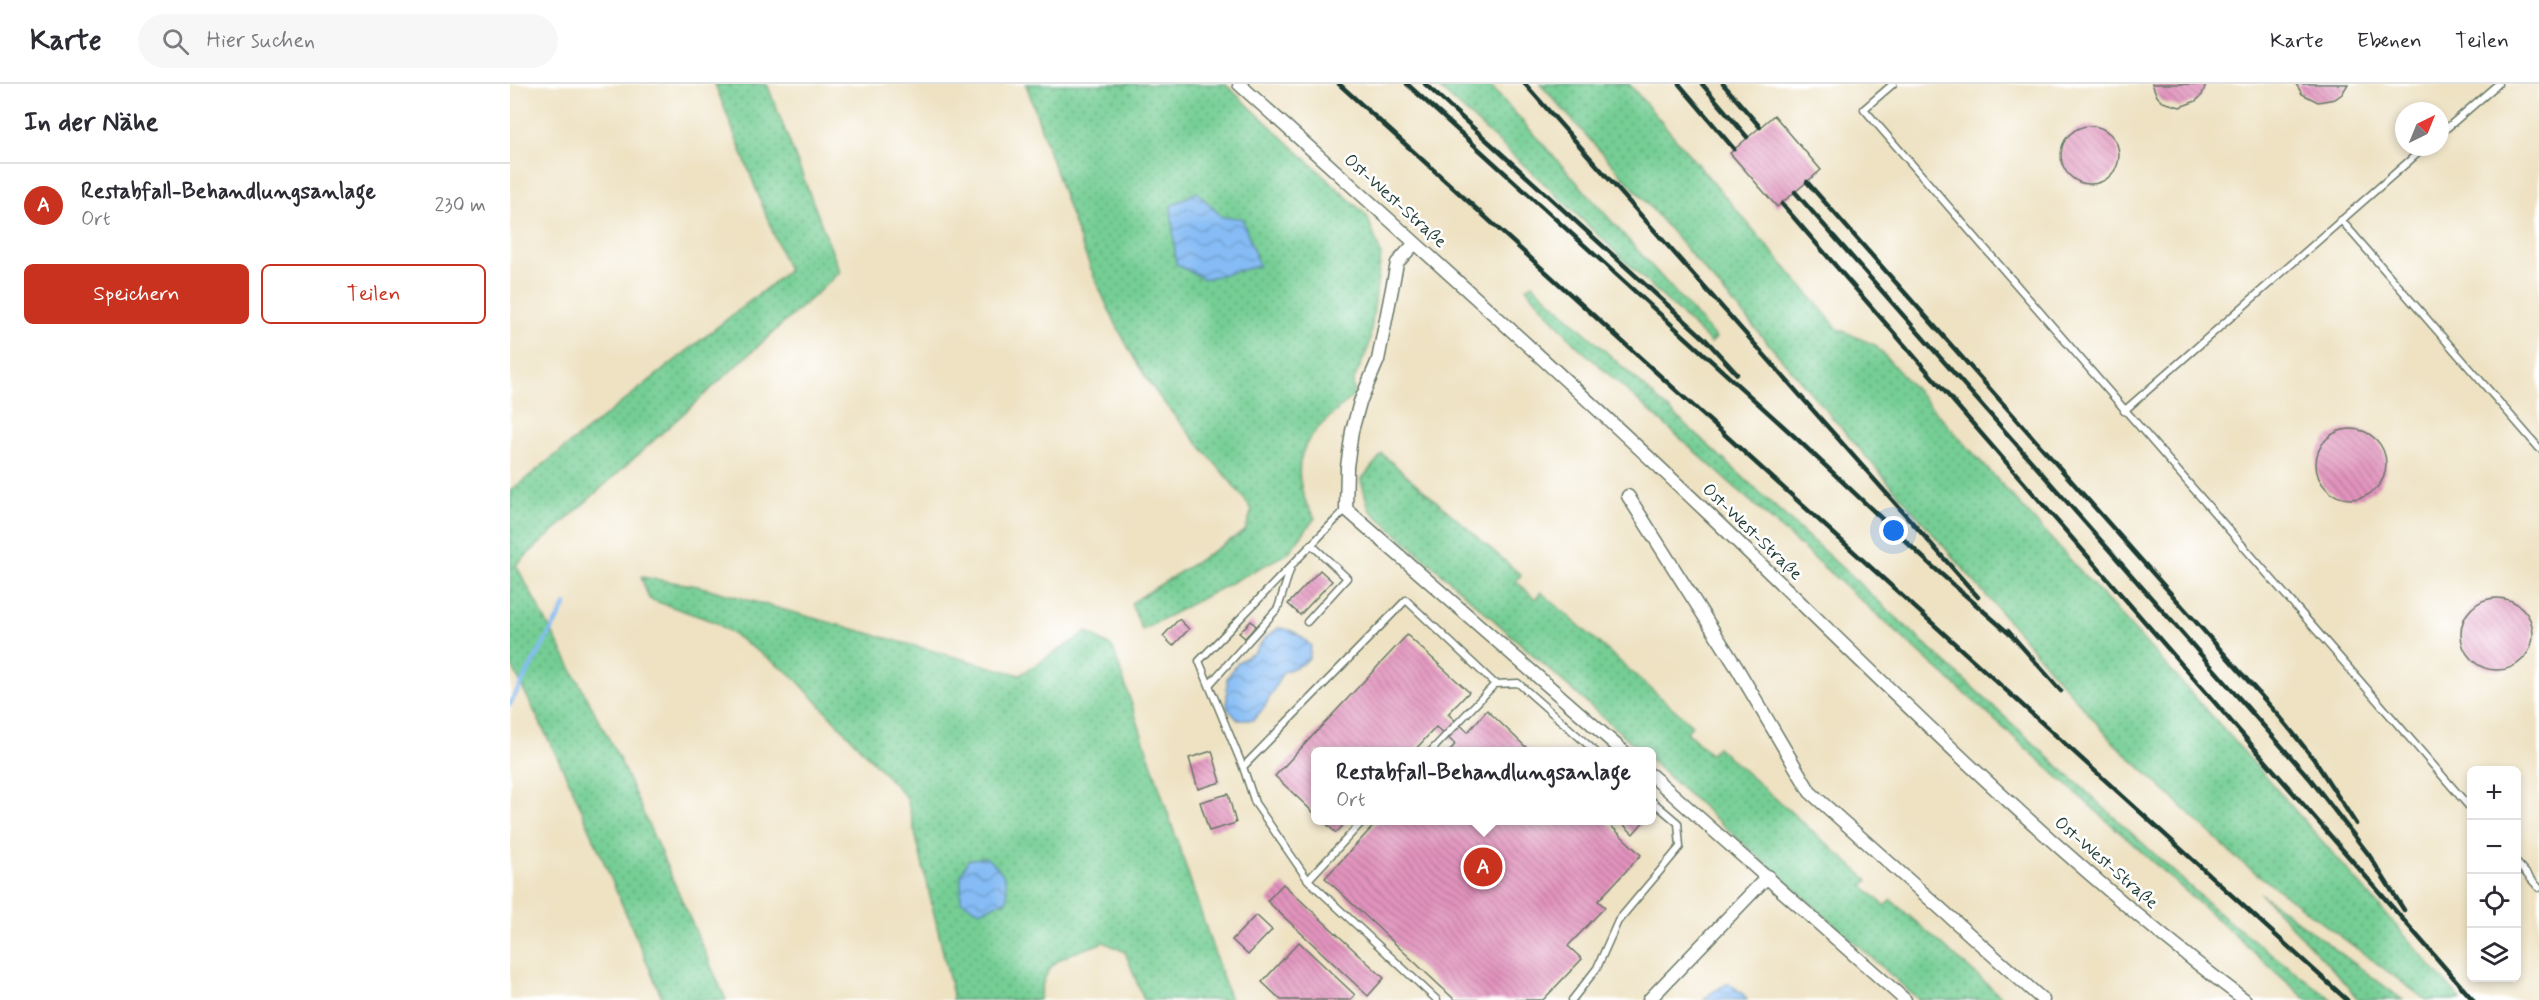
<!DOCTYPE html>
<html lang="de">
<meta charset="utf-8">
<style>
body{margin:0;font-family:Mynerve,sans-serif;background:#f7f7f7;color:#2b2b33}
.controls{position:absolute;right:18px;bottom:18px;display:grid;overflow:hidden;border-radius:9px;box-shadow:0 3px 9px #0003}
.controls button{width:54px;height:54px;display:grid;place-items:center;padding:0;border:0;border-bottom:2px solid #e1e1e2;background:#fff;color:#2b2b33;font:30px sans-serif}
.compass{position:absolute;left:1885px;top:18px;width:54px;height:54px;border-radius:50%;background:#fff;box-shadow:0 3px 9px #0003;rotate:43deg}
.you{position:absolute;left:1384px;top:447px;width:21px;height:21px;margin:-15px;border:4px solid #fff;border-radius:50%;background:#1a73e8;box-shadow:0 0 0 9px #1a73e833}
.badge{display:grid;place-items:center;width:39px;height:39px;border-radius:50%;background:#c8321e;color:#fff;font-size:20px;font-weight:700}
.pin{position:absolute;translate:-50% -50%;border:3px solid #fff;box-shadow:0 2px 6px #0006}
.popup{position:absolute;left:801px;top:663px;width:345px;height:78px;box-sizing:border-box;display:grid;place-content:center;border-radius:9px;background:#fff;filter:drop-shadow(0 2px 4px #0005);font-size:20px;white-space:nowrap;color:#7c7c81}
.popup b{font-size:22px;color:#2b2b33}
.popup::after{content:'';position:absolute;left:50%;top:100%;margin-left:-12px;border:12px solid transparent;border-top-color:#fff}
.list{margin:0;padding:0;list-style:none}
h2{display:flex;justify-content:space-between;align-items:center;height:78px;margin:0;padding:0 24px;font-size:26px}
h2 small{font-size:20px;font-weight:400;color:#7c7c81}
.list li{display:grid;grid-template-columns:39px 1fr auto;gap:18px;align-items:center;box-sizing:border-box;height:84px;padding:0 24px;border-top:2px solid #e1e1e2}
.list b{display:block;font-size:22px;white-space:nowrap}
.list p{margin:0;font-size:20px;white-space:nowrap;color:#7c7c81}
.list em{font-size:20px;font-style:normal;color:#7c7c81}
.actions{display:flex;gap:12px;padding:18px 24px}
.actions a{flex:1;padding:14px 0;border:2px solid #c8321e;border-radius:9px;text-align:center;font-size:21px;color:#c8321e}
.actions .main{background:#c8321e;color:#fff}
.icon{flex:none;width:33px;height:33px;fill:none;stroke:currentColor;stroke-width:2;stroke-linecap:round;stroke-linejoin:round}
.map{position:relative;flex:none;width:2029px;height:916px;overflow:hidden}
header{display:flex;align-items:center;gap:36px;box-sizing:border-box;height:84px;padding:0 30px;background:#fff;border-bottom:2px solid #e1e1e2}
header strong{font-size:28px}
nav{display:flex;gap:33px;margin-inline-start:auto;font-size:21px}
.search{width:420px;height:54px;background:#f7f7f7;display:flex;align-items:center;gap:15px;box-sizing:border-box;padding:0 21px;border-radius:33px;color:#7c7c81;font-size:22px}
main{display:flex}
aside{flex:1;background:#fff}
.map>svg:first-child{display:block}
.grass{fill:url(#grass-dots);stroke:#4a8664;stroke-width:1.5}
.water{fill:url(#water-waves);stroke:#527c94;stroke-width:1.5}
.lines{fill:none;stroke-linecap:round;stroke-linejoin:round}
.stream{stroke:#85bcf5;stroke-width:4.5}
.building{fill:url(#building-back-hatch)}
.service-casing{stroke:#677766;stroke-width:9}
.minor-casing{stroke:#677766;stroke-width:15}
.service{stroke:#fff;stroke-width:6}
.minor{stroke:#fff;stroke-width:12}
.rail{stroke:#1f3d34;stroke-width:4.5}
.labels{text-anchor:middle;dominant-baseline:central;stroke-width:5;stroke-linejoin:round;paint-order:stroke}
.street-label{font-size:18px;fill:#1f3d34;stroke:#fff}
</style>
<header>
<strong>Karte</strong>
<div class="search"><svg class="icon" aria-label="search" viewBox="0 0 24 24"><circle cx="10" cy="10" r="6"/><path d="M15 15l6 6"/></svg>Hier suchen</div>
<nav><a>Karte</a><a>Ebenen</a><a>Teilen</a></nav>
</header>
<main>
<aside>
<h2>In der Nähe<small></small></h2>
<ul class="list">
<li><span class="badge">A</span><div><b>Restabfall-Behandlungsanlage</b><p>Ort</p></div><em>230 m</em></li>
</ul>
<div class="actions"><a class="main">Speichern</a><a>Teilen</a></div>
</aside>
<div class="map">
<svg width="2029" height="916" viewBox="0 0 2029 916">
<defs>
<pattern id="grass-dots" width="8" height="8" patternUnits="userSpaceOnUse" patternTransform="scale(1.5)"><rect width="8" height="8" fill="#75ce94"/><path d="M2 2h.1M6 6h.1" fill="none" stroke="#5fa87a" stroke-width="1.8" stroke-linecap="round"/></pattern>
<pattern id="water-waves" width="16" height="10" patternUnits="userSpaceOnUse" patternTransform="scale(1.5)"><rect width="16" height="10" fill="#85bcf5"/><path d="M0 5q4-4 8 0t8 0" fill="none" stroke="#6c9ac7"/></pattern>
<pattern id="building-back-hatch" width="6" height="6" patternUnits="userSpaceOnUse" patternTransform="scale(1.5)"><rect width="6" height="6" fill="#e293bd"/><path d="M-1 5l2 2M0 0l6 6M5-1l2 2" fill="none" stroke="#b7799a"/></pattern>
</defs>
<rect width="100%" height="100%" fill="#fff"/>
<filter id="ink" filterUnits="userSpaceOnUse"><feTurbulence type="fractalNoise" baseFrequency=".0167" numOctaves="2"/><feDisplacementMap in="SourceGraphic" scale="12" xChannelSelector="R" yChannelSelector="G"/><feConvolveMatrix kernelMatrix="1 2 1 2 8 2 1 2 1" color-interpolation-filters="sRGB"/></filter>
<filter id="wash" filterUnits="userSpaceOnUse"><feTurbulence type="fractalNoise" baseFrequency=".008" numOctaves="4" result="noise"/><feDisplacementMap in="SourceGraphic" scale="24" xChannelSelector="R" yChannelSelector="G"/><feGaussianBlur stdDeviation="1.35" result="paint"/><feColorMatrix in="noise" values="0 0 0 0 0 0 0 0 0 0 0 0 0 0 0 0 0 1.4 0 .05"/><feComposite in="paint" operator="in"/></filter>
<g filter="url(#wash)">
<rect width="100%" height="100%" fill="#eee2c3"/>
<path class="grass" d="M205,0H257L330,188L6,481L108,672L216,916H153L61,701L0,578V407L278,187Z
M516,0H715L857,132L871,170L859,262L843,298L844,311C830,325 811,338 800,354C782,379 789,411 805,434L778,469L632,546L621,519L735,447L742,426C707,375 659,334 627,279C576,193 549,94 516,0Z
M925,0H979L1206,254L1201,259L1040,105Z
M1030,0H1119L1328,245L1365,261L1712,643L1951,916H1916L1731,778L1603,658L1128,109Z
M1022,200L1712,832L1822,916H1797L1065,260L1016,204Z
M872,370L1011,491L1006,497L1025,515L1031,508L1182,641L1177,648L1200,670L1207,663L1358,796L1353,802L1375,822L1381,816L1495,916H1409L1141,677V668L1131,667L859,425L851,396Z
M131,493L188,502L510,591L577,548L603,564L720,916H634L615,868L594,858C556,873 536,870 529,916H442L443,911L397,714L282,591L205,538L139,515Z
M1750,809L1893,916H1849L1819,881Z"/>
<path class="water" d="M687,108L712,133L732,134L749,182L694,195L666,180L661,122Z
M768,544C784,545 790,551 801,562L799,574L793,580L773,588L754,624L743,636H728L717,624V594L728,578L745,568L754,555Z
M475,773C493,786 498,793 497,816L470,827L451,817V791L458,776Z
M1219,899L1234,911L1237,916H1194L1202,908Z"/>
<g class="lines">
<path class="stream" d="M0,620L56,520"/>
</g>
<g id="blocks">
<path class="building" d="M1642,0H1696L1692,11L1686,17L1670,23L1653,18L1647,12Z
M1786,0H1838L1832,10L1825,15L1808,18L1792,10Z
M1264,31L1311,86L1267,123L1220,69Z
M1551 71a29 29 0 1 1 58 0a29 29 0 1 1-58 0Z
M1806 380a35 35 0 1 1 70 0a35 35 0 1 1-70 0Z
M810,486L822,497L790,531L778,520Z
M1951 550a36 36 0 1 1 72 0a36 36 0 1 1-72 0Z
M669,535L679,545L663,562L653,552Z
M741,537L746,542L735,554L729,549Z
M897,551L959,608L938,630L958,648L977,626L1021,668H939L945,660L926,643L903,668H805V730L765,692Z
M702,667L711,698L688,705L679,674Z
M718,710L726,739L699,747L690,718Z
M812,736H838L826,749Z
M869,736H1095L1131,771L1088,817L1095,823L1058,862L1072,875L1033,916H945L815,794Z
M1109,736H1135L1123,750Z
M773,800L874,894L858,912L757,817Z
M746,831L762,846L738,871L722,856Z
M789,858L845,911L840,916H771L752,898Z"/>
</g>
</g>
<g filter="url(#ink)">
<use href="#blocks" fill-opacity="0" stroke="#677766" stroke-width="1.5"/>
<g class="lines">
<g class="service-casing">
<path id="service" d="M1383,0L1354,25L1962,726
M1930,50L1988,0
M1831,136L2029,364
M1614,327L1915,63
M836,425L689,577L733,683L745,719L798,796L927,916
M797,538L837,494L802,461
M699,601L768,524L781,483
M920,668L985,600
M733,683L896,516L985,600L1008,599L1086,668
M2006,778L2029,804
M798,796L854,736
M1062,916L1087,884L1108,837L1170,763L1168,739L1141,716"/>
</g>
<g class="minor-casing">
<path id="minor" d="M729,0C888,144 1048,286 1203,434C1376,600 1543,772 1735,916
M905,159L887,179L868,276L850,318L842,347L837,383L836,425L1114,668
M1118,412L1227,584L1300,708L1533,916
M1141,691L1395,916
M1139,916L1258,792"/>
</g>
<use href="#service" class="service"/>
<use href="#minor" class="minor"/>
<path class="rail" d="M829,0L1837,916
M897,0L1285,353L1422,482L1503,553
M915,0L1195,255L1227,290
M1015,0L1468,513
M1169,0L1224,65
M1192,0L1237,53
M1213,0L1250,43
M1297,98L1770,633L1803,674L1846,740
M1285,108L1801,696L1859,771L1894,826
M1272,120L1963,916
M1498,547L1551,607"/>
</g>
</g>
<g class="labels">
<g class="street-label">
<text transform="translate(885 117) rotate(42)">Ost-West-Straße</text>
<text transform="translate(1242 448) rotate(44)">Ost-West-Straße</text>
<text transform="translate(1596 779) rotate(41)">Ost-West-Straße</text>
</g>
</g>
</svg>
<div class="controls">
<button>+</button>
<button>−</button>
<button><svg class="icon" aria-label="locate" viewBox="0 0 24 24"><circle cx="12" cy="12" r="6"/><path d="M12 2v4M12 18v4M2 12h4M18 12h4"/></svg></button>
<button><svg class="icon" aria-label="layers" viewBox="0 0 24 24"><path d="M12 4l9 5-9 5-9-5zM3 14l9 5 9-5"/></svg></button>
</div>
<svg class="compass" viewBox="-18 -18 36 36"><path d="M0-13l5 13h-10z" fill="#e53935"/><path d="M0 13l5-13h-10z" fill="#7c7c81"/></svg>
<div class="you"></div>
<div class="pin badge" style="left:973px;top:783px">A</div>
<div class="popup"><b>Restabfall-Behandlungsanlage</b>Ort</div>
</div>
</main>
